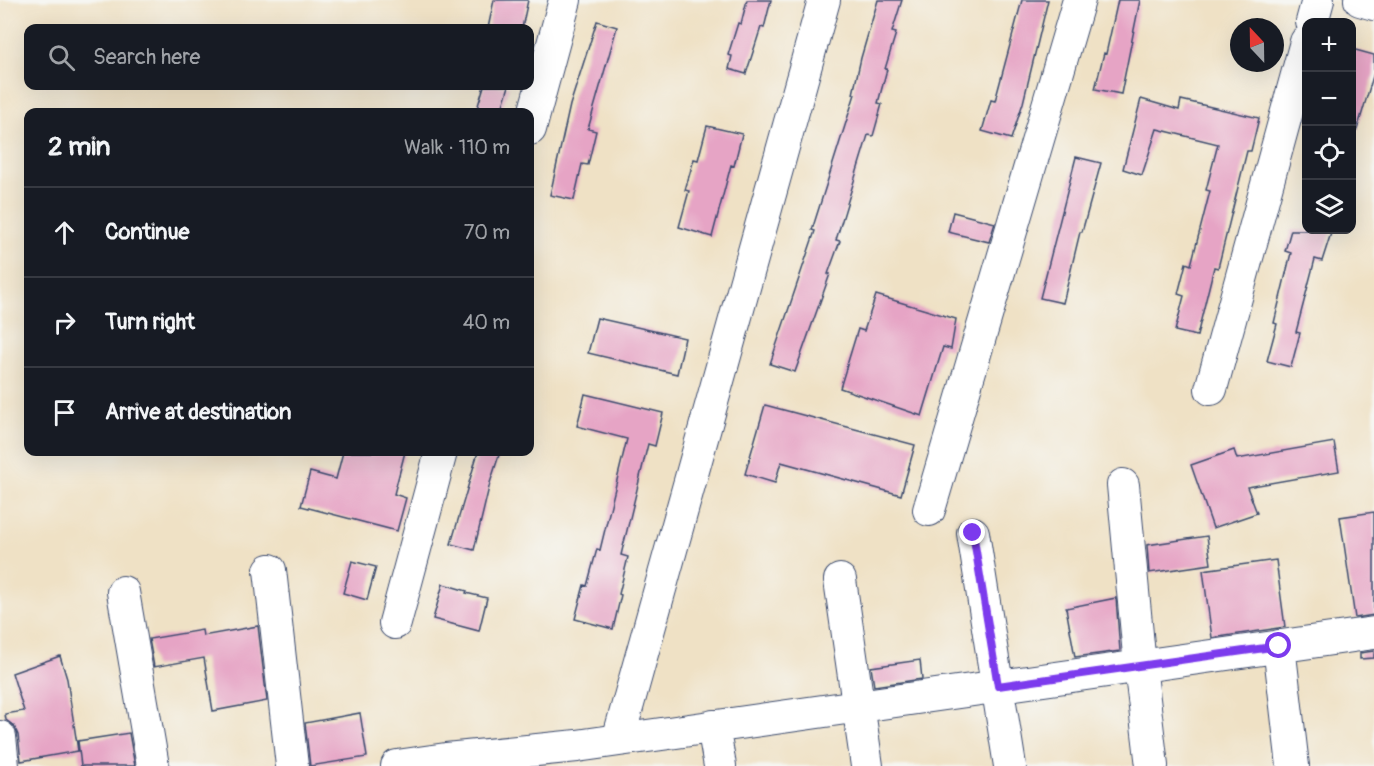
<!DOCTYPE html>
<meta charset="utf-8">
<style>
body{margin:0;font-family:Pangolin,sans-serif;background:#242831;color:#f1f3f6}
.controls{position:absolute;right:18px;top:18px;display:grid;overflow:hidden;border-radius:12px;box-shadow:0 6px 24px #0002}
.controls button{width:54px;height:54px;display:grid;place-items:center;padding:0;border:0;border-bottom:2px solid #363941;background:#171b24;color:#f1f3f6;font:30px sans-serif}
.compass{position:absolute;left:1230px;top:18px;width:54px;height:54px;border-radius:50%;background:#171b24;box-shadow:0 6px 24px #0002;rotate:338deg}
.stop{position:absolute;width:18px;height:18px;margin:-14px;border:4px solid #7c3aed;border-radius:50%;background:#fff}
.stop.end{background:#7c3aed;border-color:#fff;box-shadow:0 2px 6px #0008}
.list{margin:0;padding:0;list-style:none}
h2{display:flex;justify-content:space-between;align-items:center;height:78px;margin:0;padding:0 24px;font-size:26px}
h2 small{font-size:20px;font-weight:400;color:#9ea1a6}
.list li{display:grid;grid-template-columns:39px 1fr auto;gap:18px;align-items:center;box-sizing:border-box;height:90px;padding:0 24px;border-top:2px solid #363941}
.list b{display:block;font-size:22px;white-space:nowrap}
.list em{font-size:20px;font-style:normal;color:#9ea1a6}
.icon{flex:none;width:33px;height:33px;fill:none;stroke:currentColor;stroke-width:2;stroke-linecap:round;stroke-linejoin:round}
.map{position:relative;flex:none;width:1374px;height:766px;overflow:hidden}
.search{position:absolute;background:#171b24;box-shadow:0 6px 24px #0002;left:24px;top:24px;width:510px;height:66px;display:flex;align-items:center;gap:15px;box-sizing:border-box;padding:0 21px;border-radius:12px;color:#9ea1a6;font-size:22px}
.panel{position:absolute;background:#171b24;box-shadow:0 6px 24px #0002;left:24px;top:108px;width:510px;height:348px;border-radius:12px}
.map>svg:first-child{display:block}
.building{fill:#e6a4c5}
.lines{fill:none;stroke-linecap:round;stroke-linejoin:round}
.minor-casing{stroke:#3b4a6d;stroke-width:34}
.minor{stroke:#fff;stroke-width:32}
.route{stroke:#7c3aed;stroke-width:8}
</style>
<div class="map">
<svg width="1374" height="766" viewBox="0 0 1374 766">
<rect width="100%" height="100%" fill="#f6f6f2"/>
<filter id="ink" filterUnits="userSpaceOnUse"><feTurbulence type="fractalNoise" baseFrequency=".0167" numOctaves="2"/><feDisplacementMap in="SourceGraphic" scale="12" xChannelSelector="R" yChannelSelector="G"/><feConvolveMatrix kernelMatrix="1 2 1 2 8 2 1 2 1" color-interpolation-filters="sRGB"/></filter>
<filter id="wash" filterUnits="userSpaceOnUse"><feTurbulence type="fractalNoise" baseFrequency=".008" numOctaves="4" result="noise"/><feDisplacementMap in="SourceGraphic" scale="24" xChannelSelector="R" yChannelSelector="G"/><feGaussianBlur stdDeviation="1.35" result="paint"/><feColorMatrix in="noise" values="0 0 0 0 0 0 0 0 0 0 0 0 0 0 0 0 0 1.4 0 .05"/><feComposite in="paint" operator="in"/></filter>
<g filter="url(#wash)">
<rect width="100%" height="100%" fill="#efe1c5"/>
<g id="blocks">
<path class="building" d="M494,0H528L522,28H488Z
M747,0H771L764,28L761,27L746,74L729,69L732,56L728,55L738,23L741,24Z
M878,0H902L892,32L896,33L885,69H887L878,103L882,104L873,136L868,135L836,240L840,241L828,274H830L795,372L770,364L815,231L812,230L855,94H853L861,58Z
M1022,0H1048L1023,103L1011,139L982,131L991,100L995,101Z
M1118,0H1140L1121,94L1095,89L1104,53L1106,54Z
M597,21L617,27L588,129L596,131L588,165L582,164L574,200L550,195L570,105Z
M1352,49L1374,55V73L1357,130L1352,129Z
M484,86H509L501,112H476Z
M1141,99L1179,110L1181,100L1259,118L1251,151H1247L1218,268L1214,267L1197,336L1175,331L1184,296L1178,294L1186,263L1191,265L1210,191L1206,190L1218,144L1157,129L1142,175L1123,169Z
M707,126L742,134L734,166L731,165L712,237L679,227L689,191L685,190L694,159L698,160Z
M1076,157L1101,163L1082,232H1080L1063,303L1040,298Z
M953,212L995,223L989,242L948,232Z
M1291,230H1332L1322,261L1315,259L1296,332L1300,333L1291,367L1267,361L1277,324L1274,323L1291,253L1285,251Z
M876,295L956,319L951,349L943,347L922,416L840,388L858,329L864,331Z
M597,318L685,338L677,374L588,353Z
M585,394L663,413L655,446L648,444L621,555L628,557L619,594L621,595L613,629L575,619L584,585L587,586L597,549L600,550L627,439L577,426Z
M765,405L915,445L901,495L781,462L775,483L745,474Z
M1334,442L1339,471L1247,487L1257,513L1213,528L1191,465L1234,450L1237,459Z
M343,452H405L394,494L406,498L397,531L301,506L310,472L336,479Z
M478,452H500L490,483L474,550L451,544Z
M1374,512V615L1355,618L1340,517Z
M1207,536L1211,564L1149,573L1147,545Z
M1276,560L1285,627L1212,638L1203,570Z
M352,561L376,567L367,600L343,593Z
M443,584L467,591L466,593L487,598L479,631L433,619Z
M1116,598L1120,651L1075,657L1066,608Z
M258,626L267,701L213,711L204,658L154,667L149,639L202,630L203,636Z
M1374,651V658L1360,659V653Z
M60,656L67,679L78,751L21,761L18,735L14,726L6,720L5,714L24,711L12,673Z
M920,660L922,679L874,686L871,667Z
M360,713L367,757L310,766L305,723Z
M129,733L135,766H81L78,741Z"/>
</g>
</g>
<g filter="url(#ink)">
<use href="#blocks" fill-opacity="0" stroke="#3b4a6d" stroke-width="1.5"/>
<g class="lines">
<g class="minor-casing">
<path id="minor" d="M1360,0L1374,4
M1312,22L1318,0
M530,129L565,0
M1211,389L1306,42
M1123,485L1140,666L1152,766
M929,510L1079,0
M973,533L1010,766
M270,570L292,766
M840,580L867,766
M123,592L153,766
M395,623L441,452
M1279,646L1293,766
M713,726L720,766
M0,737L3,766
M618,740L824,0
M397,766L446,759L577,746L1374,633"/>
</g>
<use href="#minor" class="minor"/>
</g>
</g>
<g class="lines" filter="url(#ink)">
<path class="route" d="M973,533L998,686L1279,646"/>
</g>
</svg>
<div class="controls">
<button>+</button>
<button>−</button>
<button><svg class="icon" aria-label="locate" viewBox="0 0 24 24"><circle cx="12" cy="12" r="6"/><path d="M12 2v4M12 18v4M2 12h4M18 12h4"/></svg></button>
<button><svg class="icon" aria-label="layers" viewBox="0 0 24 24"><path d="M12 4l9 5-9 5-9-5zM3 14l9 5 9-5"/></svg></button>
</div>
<svg class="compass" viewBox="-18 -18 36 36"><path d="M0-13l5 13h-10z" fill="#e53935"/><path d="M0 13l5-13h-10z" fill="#9ea1a6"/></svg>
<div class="stop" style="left:1279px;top:646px"></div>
<div class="stop end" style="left:973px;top:533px"></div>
<div class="search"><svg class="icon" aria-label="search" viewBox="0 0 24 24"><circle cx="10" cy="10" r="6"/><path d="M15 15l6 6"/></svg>Search here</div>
<section class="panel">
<h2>2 min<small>Walk · 110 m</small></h2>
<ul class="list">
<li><svg class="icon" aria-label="ahead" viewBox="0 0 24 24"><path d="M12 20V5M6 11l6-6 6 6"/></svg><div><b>Continue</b></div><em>70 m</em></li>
<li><svg class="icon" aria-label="right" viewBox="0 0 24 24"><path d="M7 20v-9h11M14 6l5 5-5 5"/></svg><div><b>Turn right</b></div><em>40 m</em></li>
<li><svg class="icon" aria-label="arrive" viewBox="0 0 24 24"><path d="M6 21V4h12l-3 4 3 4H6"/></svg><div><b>Arrive at destination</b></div></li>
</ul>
</section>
</div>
